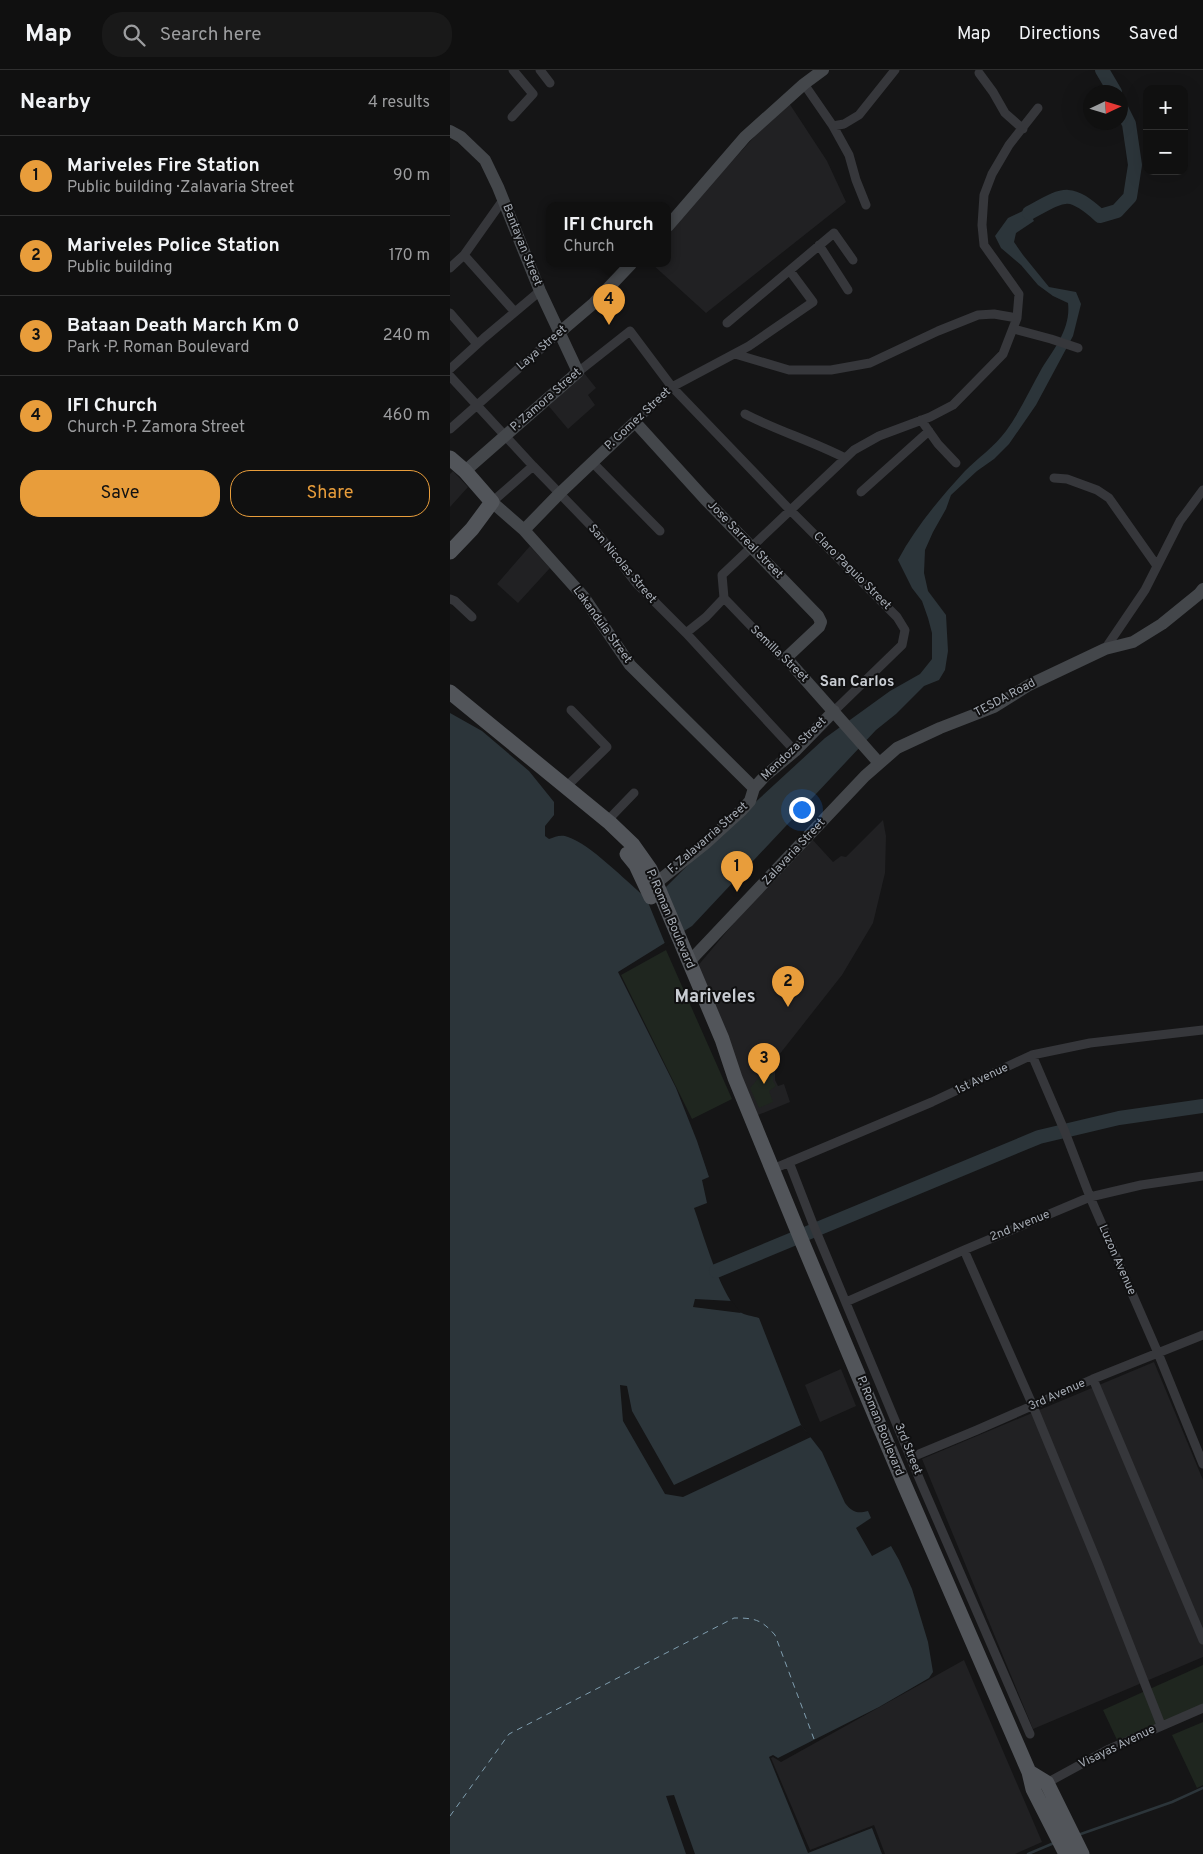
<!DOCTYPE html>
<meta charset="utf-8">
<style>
body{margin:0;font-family:Overpass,sans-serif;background:#191919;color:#f1f3f6}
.controls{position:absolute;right:15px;top:15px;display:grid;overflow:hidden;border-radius:10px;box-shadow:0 5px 20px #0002}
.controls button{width:45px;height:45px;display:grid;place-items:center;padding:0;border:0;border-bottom:1px solid #303030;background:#101010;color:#f1f3f6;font:25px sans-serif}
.compass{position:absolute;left:633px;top:15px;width:45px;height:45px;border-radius:50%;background:#101010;box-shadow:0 5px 20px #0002;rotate:86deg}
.you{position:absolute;left:351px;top:739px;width:18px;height:18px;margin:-12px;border:4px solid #fff;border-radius:50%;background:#1a73e8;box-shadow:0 0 0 8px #1a73e833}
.badge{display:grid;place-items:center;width:32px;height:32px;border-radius:50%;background:#e89d3b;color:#111;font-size:16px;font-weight:700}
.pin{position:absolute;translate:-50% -41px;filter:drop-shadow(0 1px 2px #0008)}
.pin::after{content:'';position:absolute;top:26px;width:18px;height:15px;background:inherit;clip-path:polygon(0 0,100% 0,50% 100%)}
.popup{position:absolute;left:96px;top:132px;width:125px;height:65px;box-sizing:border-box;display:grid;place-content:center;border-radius:10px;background:#101010;filter:drop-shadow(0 1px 4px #0005);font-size:16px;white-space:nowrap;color:#9c9d9f}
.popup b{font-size:19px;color:#f1f3f6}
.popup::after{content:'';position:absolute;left:50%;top:100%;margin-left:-10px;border:10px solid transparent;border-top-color:#101010}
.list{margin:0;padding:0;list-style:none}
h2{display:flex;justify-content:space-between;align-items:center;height:65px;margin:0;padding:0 20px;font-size:21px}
h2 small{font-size:16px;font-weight:400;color:#9c9d9f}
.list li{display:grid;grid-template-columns:32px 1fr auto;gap:15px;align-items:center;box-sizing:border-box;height:80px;padding:0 20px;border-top:1px solid #303030}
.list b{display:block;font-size:19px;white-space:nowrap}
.list p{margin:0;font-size:16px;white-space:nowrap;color:#9c9d9f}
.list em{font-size:16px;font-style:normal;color:#9c9d9f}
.actions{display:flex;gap:10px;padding:15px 20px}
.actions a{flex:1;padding:11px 0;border:1px solid #e89d3b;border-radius:20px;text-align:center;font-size:18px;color:#e89d3b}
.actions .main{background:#e89d3b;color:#111}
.icon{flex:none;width:28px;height:28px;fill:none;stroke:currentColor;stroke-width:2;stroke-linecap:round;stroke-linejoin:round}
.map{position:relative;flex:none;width:753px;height:1784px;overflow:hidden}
header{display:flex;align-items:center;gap:30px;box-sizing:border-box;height:70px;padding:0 25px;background:#101010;border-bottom:1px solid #303030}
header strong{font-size:24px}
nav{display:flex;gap:28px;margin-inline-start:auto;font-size:18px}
.search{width:350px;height:45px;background:#191919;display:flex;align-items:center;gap:12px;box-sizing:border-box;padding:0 18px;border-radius:20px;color:#9c9d9f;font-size:19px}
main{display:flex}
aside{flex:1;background:#101010}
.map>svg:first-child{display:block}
.built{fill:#212123}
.green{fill:#1f261f}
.water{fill:#2c353a}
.pier{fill:#151516}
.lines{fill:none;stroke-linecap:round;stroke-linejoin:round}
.stream{stroke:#2c353a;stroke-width:2.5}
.river{stroke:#2c353a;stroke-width:14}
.ferry{stroke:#809eaf;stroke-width:1;stroke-dasharray:6 5;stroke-linecap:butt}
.street{stroke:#36373b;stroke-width:9}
.secondary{stroke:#44474b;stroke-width:12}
.primary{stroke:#52555a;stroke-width:15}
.labels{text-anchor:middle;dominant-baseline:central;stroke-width:4;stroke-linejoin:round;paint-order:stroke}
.street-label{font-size:12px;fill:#a7adb6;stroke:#101011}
.quarter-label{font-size:15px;font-weight:bold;fill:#c8ccd2;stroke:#101011}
.district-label{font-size:18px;font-weight:bold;fill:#c8ccd2;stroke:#101011}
</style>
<header>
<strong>Map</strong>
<div class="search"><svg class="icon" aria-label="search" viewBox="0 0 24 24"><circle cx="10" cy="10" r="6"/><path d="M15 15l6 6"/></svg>Search here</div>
<nav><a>Map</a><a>Directions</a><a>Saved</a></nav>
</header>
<main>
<aside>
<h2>Nearby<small>4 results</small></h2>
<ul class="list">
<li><span class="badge">1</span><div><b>Mariveles Fire Station</b><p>Public building · Zalavaria Street</p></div><em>90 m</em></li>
<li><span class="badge">2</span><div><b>Mariveles Police Station</b><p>Public building</p></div><em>170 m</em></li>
<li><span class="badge">3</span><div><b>Bataan Death March Km 0</b><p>Park · P. Roman Boulevard</p></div><em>240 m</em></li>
<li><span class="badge">4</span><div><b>IFI Church</b><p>Church · P. Zamora Street</p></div><em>460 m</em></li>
</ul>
<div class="actions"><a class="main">Save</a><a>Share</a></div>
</aside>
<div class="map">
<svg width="753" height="1784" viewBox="0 0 753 1784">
<rect width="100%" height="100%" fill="#151516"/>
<path class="built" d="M339,33L377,91L396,132L256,243L202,194H218V161L327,42Z
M134,303L146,318L138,325L145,335L118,359L97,334Z
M3,401L18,417L0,437V404Z
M80,476L100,498L68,533L47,514Z
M433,750L436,766L435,803L423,853L392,905L325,990V1010L328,1016L334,1014L340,1032L308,1045L246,898L305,828L361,768L383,792L391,786L396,787Z
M704,1292L753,1410V1587L583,1659L472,1389Z
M391,1299L406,1336L370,1352L355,1315Z
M514,1590L592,1772L565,1784H435L424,1755L360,1780L321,1688L323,1687L331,1692Z"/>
<path class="green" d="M216,880L282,1029L242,1049L171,905Z
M324,990L323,1011L326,1016L319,1021L323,1032L309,1038L300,1018Z
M753,1595V1635L668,1672L653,1640Z
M753,1652V1715L747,1718L722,1665Z"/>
<path class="water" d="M577,139L584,151L566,163L564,172L573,185L599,217L626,222L631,234L623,266L586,335L559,374L544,389L527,401L501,425L496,439L483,462L475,480L474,503L478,521L496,545L498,581L495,600L489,610L474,616L446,644L426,660L242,856L168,902L226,1018L247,1071L259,1107L252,1110L257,1133L244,1138C253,1163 270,1225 290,1242C294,1245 303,1246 309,1248L351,1355L372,1382L395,1433C402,1442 407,1444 418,1441L421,1448L406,1458L422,1486L441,1476L449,1490L462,1519L478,1572L483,1602L479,1608L429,1637L328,1688L323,1685L319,1687L358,1783L422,1758L432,1784H0V643L32,661L79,701L104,732V745L95,756V766L99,769C105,767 111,764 118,767C140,774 176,811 195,827L215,818L246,787L375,668L440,621L470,604L482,589V563L478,548L472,531L462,518L448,490C465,458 490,428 515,401C528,388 544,377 556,361C570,342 580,319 592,298C605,278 621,258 618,233L603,226L588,215L571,195L551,178L545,166L558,148Z"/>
<path class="pier" d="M213,818L233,865L216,876L195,825Z
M245,1229L282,1231L291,1243L243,1237Z
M170,1315L177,1316L182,1341L224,1415L351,1355L361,1367L233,1427L215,1424L173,1351Z
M224,1725L245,1784H236L216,1726Z"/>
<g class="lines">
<path class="stream" d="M628,1765L722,1732L753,1718
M578,1784L604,1773"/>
<path class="river" d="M652,0L665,22
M579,143C614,124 619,118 650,146L667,141L680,127L685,95L679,54L670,36
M266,1201L589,1067L669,1048L753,1036"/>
<path class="ferry" d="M0,1746L59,1664L284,1548C304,1548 311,1549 325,1565L364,1669"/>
<path class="street" d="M90,0L100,13
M529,3L543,22L555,43L573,59
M354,14L383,56L394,54L409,45L445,0
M62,47L83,24L63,0
M383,56L399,85L406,110L416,135
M369,175L398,220
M14,185L65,242
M0,198L14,185L53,130
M0,243L27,274
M277,253L384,163L403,190
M564,259L601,269L628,278
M285,284L339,300H381L420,293L488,261L528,245L544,244L567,248
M0,299L34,268L90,221
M128,302L180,261L222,317L341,441L447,547L455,560L452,575L384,641
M0,306L83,396L146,461L186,513L236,563L345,681
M295,344C328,361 362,371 395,388
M471,350L488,374L506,393
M185,352L222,317L299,276L363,232L340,201
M0,359L110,262
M142,392L210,461
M604,408L617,409L647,420L659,428L707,496
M411,422L479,361
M42,432L83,396
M274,528L329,585L336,588
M0,529L5,531L22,547
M236,563L256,547L274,528L272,505L404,380L429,366L480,347L503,335L553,284L567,248L569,224L534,175L532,155L534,125L542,104L559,75L588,38
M655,579L695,520L730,451L753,420
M116,717L157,677L121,640
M157,751L184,723
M582,985L615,1062L640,1127L708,1283L753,1394
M339,1092L363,1154L472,1415L580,1664
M323,1099L482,1032L582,985L640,973L753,960
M514,1180L583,1336L648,1494L711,1655
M396,1232L514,1180L640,1127L691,1115L753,1106
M643,1309L753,1570
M462,1387L527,1360L643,1309L753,1265
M593,1715L659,1679L753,1638"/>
<path class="secondary" d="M0,61L11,67L35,90L48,117L90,221L128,302L15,401
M218,156L295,67L354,14L373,0
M110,262L144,233L181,194
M42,432L74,460L133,526L180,595L304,718
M74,460L110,423L185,352L255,429L368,546L371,552L369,557L336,588L429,693
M304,718L315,706L345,681L384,641
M206,813L256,773L292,740L300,731L304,718
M239,892L415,706L447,678L490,658L544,637L579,615L655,579L683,572L712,554L749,524L753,519"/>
<path class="primary" d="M0,388L15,401L42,432L22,459L0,482
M0,622L160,753L183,775L200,799L272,969L285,1008L353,1174L454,1414L579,1702L583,1719L616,1784
M177,784L186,795L201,827
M579,1702L597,1713L632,1784"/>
</g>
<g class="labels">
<g class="street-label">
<text transform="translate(72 175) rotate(68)">Bantayan Street</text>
<text transform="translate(92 278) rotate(-41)">Laya Street</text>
<text transform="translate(96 330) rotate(-41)">P. Zamora Street</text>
<text transform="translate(188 349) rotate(-43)">P. Gomez Street</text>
<text transform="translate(295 470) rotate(46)">Jose Sarreal Street</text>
<text transform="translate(172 494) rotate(50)">San Nicolas Street</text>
<text transform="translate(402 501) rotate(45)">Claro Paguio Street</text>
<text transform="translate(152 555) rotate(54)">Lakandula Street</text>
<text transform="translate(329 584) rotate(44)">Semilla Street</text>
<text transform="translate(555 628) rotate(-28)">TESDA Road</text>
<text transform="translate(344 679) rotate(-44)">Mendoza Street</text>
<text transform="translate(258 768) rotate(-41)">F. Zalavarria Street</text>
<text transform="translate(344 782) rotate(-47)">Zalavaria Street</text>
<text transform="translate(220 849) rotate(67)">P. Roman Boulevard</text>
<text transform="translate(532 1009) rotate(-25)">1st Avenue</text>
<text transform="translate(570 1156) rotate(-22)">2nd Avenue</text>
<text transform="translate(667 1190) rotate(66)">Luzon Avenue</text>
<text transform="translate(607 1325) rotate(-24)">3rd Avenue</text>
<text transform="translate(430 1356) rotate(68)">P. Roman Boulevard</text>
<text transform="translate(458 1379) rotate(68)">3rd Street</text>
<text transform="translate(667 1677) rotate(-26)">Visayas Avenue</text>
</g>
<g class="quarter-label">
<text x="407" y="612">San Carlos</text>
</g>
<g class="district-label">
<text x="265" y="927">Mariveles</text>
</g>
</g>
</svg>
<div class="controls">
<button>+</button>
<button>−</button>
</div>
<svg class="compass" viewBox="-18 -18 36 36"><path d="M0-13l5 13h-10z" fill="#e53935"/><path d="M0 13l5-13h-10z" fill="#9c9d9f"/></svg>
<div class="you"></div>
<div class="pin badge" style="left:287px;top:822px">1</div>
<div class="pin badge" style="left:338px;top:937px">2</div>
<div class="pin badge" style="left:314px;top:1014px">3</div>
<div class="pin badge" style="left:159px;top:255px">4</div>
<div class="popup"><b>IFI Church</b>Church</div>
</div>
</main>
